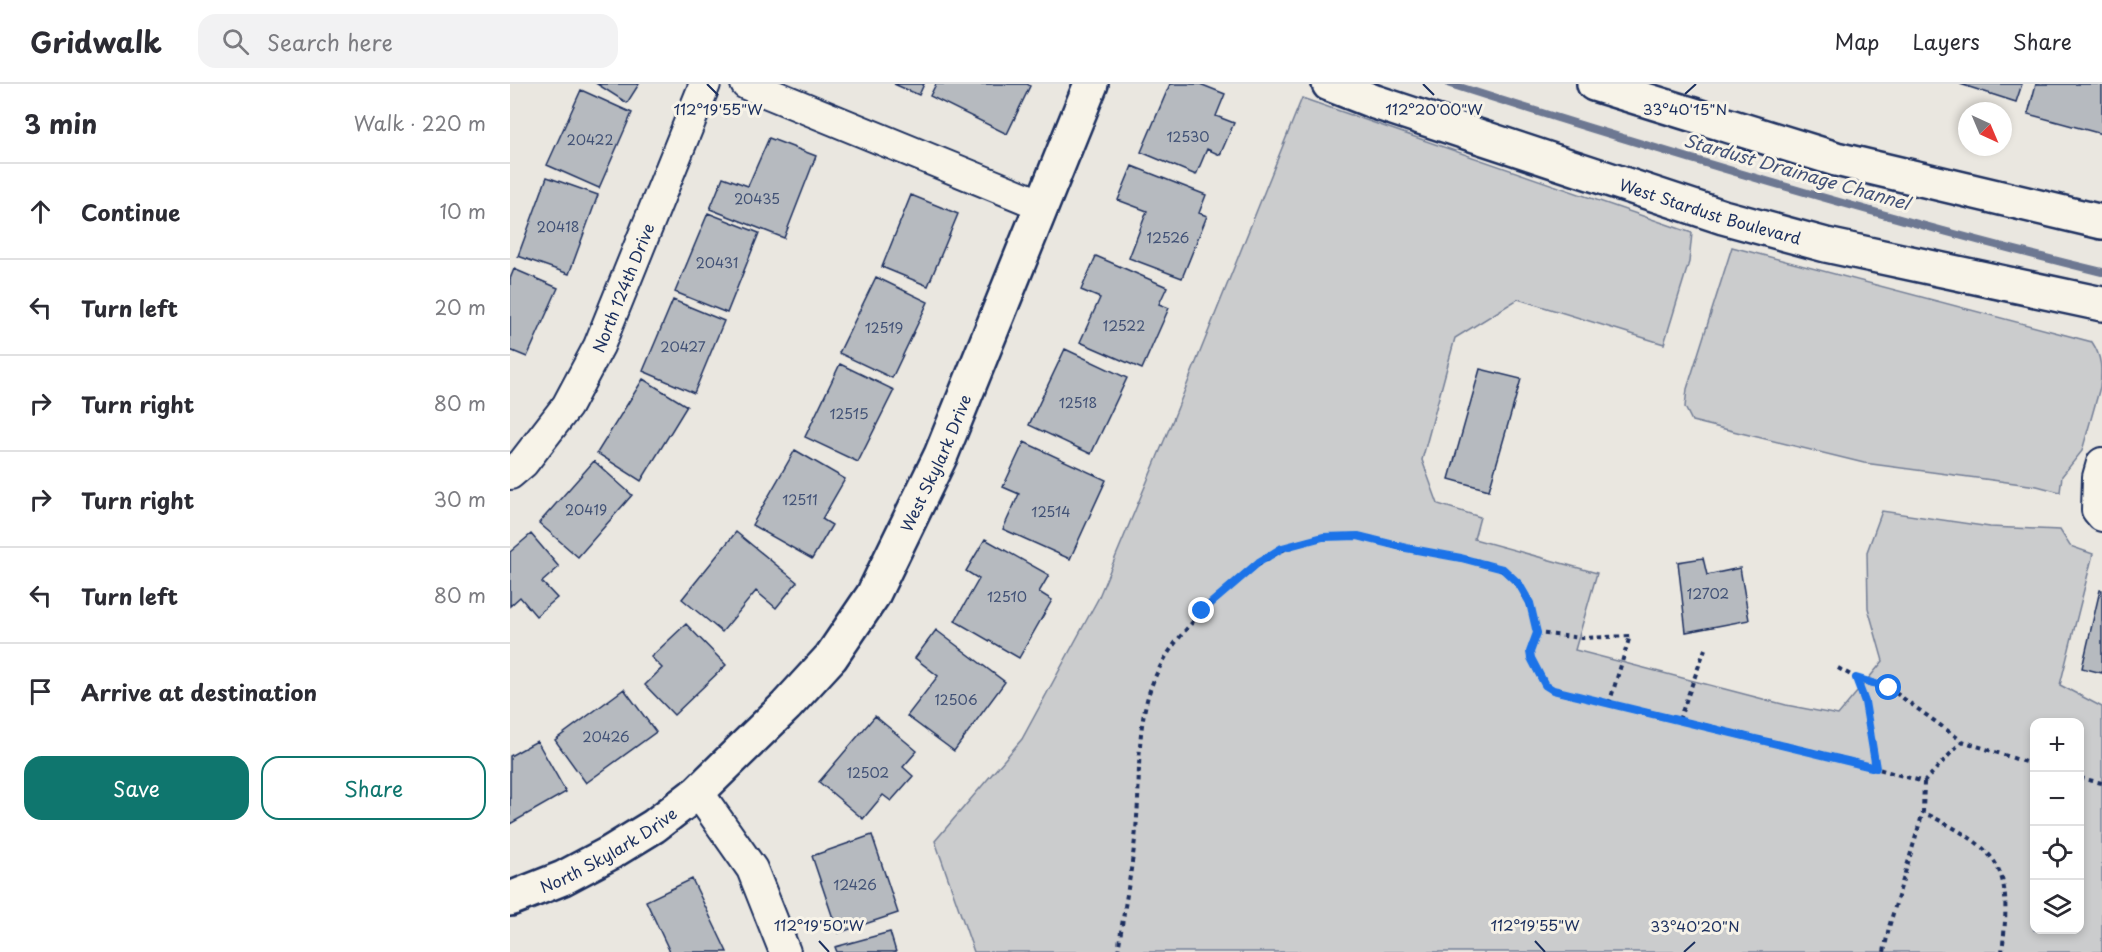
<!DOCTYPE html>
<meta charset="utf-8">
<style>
body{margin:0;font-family:"Playpen Sans",sans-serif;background:#f2f2f3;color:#2b2b33}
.controls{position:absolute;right:18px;bottom:18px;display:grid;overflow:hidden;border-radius:12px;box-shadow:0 3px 9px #0003}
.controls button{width:54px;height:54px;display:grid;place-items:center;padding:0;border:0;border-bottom:2px solid #e1e1e2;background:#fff;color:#2b2b33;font:30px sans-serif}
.compass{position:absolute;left:1448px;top:18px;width:54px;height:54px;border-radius:50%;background:#fff;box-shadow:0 3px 9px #0003;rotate:136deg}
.stop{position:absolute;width:18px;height:18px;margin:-14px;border:4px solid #1a73e8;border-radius:50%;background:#fff}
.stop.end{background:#1a73e8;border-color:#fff;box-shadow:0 2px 6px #0008}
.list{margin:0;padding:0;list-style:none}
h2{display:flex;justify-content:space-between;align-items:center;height:78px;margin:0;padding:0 24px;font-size:26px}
h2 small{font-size:20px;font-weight:400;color:#7c7c81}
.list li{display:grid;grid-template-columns:39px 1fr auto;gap:18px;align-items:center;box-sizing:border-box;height:96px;padding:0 24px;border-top:2px solid #e1e1e2}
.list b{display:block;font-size:22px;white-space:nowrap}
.list em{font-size:20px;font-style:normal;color:#7c7c81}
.actions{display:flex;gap:12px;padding:18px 24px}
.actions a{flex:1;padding:14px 0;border:2px solid #0f766e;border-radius:18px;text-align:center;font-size:21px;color:#0f766e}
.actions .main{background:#0f766e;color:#fff}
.icon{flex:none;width:33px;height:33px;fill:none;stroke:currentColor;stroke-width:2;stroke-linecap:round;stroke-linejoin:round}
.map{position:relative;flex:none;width:1592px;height:868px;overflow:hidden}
header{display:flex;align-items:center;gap:36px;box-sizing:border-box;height:84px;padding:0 30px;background:#fff;border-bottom:2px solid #e1e1e2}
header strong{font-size:28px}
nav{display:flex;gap:33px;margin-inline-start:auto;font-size:21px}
.search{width:420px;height:54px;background:#f2f2f3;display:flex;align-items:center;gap:15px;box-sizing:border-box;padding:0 21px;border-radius:18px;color:#7c7c81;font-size:22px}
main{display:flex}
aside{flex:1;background:#fff}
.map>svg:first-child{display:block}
.green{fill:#cbcccd;stroke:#737e96;stroke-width:1.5;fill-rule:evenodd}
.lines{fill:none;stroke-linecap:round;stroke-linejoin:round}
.stream{stroke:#6d7892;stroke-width:8}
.building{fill:#b6babf;stroke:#1b2f5e;stroke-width:1.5}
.minor-casing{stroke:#1b2f5e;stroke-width:34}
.tertiary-casing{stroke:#1b2f5e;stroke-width:38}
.path{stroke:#1b2f5e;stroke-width:4;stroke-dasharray:4.5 4.5;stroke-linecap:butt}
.minor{stroke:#f7f3e8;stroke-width:30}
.tertiary{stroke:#f7f3e8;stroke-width:33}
.route{stroke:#1a73e8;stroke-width:8}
.ticks{fill:none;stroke:#1b2f5e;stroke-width:2}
.labels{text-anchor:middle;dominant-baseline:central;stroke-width:6;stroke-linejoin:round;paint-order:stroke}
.number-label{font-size:14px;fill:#425276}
.street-label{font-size:16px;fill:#1b2f5e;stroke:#f7f3e8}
.water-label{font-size:18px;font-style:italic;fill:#445378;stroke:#f7f3e8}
.ticks-label{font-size:15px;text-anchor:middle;fill:#1b2f5e;stroke:#f7f3e8;stroke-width:6;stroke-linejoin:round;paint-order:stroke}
</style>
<header>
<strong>Gridwalk</strong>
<div class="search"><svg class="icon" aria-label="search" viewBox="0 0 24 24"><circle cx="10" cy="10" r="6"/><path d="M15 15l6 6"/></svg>Search here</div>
<nav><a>Map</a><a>Layers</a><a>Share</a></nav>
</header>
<main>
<aside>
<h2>3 min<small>Walk · 220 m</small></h2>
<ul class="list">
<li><svg class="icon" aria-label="ahead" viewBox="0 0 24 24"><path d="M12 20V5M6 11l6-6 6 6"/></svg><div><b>Continue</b></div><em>10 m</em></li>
<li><svg class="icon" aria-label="left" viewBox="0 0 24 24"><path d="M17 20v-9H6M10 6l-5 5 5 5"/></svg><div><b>Turn left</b></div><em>20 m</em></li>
<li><svg class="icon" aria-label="right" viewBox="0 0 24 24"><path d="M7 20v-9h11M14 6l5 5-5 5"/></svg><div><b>Turn right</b></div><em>80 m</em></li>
<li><svg class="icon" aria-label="right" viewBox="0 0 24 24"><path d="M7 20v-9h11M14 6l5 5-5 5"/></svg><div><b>Turn right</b></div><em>30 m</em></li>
<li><svg class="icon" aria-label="left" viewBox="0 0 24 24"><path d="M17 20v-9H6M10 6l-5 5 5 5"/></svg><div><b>Turn left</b></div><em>80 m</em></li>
<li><svg class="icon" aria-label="arrive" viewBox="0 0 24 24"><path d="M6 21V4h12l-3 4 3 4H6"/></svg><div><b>Arrive at destination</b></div></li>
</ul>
<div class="actions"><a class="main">Save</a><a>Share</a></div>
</aside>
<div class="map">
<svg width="1592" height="868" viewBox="0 0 1592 868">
<rect width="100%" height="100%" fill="#eae7e0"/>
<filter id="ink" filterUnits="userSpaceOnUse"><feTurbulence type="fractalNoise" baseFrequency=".0167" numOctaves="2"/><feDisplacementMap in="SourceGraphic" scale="12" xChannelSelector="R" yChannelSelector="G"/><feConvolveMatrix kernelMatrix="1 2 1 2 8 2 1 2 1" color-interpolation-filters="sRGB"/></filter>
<g filter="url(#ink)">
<path class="green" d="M792,14L1182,149L1179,178L1154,260L1008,215L945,254L912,376L928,420L970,433L964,455L1087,489L1065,566L1276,621L1328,631L1373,577L1358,524L1357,468L1372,427L1480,443L1550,446L1560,462L1583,470L1550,601L1592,623V868H464L425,757L512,655L588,515L664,333ZM1524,638H1570V846H1524Z
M1222,163L1582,258C1592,273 1592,286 1590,303L1572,367L1552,392L1550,408L1527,402L1354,379L1182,337L1175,323L1177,305Z"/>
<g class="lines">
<path class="stream" d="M940,0C1156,69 1372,134 1592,188"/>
</g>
<path class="building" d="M87,0H129L117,19Z
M384,0H414L409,11Z
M426,0H517L520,2L497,50L420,12Z
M660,0H690L715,10L706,32L724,39L710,71L697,65L686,91L631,68Z
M1450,0H1512L1506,18Z
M1526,0H1592V50L1518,30Z
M71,6L122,29L89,104L37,81Z
M259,54L306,72L274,154L200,125L213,93L238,102Z
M622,82L696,111L689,129L697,132L672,194L619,174L637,127L608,116Z
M37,93L88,111L59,190L8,172Z
M401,111L448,130L418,202L372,183Z
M198,129L249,149L217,229L165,208Z
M586,172L657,203L649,220L659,224L632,285L570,258L590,214L571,206Z
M4,185L48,204L17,273L0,266V195Z
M366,193L418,218L382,294L329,269Z
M163,216L214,237L184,309L133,287Z
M555,265L617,294L581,370L519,341Z
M330,280L384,306L348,378L295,353Z
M970,285L1011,295L979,406L939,395Z
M133,295L177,322L131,397L87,369Z
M514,358L596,396L560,475L493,445L509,410L493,403Z
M285,366L335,395L312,435L322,441L302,475L242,441Z
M84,377L122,411L68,473L29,439Z
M226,448L287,498L266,524L246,507L212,548L172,515Z
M21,450L49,483L32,498L47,514L26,532L10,513L0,522V468Z
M475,455L539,491L529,508L542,516L509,574L445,537L469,495L456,487Z
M1193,474L1197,491L1230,484L1239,536L1176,548L1168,478Z
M1590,506H1592V589L1572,584Z
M176,540L216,581L164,631L135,601L152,584L141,573Z
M426,546L495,598L444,667L397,632L428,592L405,574Z
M114,605L146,648L76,699L45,656Z
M365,632L407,667L393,683L403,692L381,717L373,711L353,735L309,698Z
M27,657L56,708L0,740V672Z
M362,751L388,829L328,849L302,772Z
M182,795L217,868H160L136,817Z
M380,848L386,868H327L325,863Z"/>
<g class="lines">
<g class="minor-casing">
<g id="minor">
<path d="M236,0L532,121"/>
<path d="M1592,379L1588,393L1587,426L1592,432"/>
<path id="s1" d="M0,390L13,379L57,322L89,262L195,0"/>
<path d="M188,708L242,785L275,868"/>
</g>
</g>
<g class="tertiary-casing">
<g id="tertiary">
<path id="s2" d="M819,0L865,18L1213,133L1316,161L1592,220"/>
<path d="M1084,0L1326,75L1592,138"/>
<path id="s3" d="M0,815L53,794L100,769L144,742L188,708L276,622L321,573L363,511L431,371L581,0"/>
</g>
</g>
<path class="path" d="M1328,584L1346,594L1379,604L1452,657L1524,681
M1346,594L1355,618L1366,684
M1099,620L1120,552L1073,554L1027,549L1020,568L1021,574L1035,601L1043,606L1333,675L1414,698L1452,657
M1169,636L1195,565
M1570,694L1592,699
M1414,698L1413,728C1490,766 1503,781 1492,868
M608,868C614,823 624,778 627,733C630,696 627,656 636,620C648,569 684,534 722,501C759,468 794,450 845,452C856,452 869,457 880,460C894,464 909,467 924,469C985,480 1014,480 1027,549
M1374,868L1379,843L1413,728"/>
<use href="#minor" class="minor"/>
<use href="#tertiary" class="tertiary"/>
</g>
</g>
<g class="lines" filter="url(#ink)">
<path class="route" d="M692,527L749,478L772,464L813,453L848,452L896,464L951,474L993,485L1009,500L1020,519L1027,549L1020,568L1021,574L1035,601L1043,606L1366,684L1355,618L1346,594L1379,604"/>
</g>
<path class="ticks" d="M197,0L208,11M913,0L924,11M1175,10L1186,0M309,857L319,868M1025,857L1035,868M1174,868L1185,858"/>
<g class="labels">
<g class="number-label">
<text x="678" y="52">12530</text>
<text x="80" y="55">20422</text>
<text x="247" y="114">20435</text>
<text x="48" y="142">20418</text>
<text x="658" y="153">12526</text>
<text x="207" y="178">20431</text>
<text x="614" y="241">12522</text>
<text x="374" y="243">12519</text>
<text x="173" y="262">20427</text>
<text x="568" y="318">12518</text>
<text x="339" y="329">12515</text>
<text x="290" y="415">12511</text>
<text x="76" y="425">20419</text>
<text x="541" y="427">12514</text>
<text x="1198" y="509">12702</text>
<text x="497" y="512">12510</text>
<text x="446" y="615">12506</text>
<text x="96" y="652">20426</text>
<text x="358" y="688">12502</text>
<text x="345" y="800">12426</text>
</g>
<g class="street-label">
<text stroke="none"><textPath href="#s2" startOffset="402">West Stardust Boulevard</textPath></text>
<text stroke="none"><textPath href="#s1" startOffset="220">North 124th Drive</textPath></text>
<text stroke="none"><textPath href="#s3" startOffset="628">West Skylark Drive</textPath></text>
<text stroke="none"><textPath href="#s3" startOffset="110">North Skylark Drive</textPath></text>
</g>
<g class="water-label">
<text transform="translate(1287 87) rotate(16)">Stardust Drainage Channel</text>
</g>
</g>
<g class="ticks-label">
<text x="1175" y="31">33°40'15"N</text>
<text x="208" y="31">112°19'55"W</text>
<text x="924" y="31">112°20'00"W</text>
<text x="309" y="847">112°19'50"W</text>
<text x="1025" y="847">112°19'55"W</text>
<text x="1185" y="848">33°40'20"N</text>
</g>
</svg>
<div class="controls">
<button>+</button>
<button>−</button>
<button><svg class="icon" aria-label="locate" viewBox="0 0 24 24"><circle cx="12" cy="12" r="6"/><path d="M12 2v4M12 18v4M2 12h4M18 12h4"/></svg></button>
<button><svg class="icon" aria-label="layers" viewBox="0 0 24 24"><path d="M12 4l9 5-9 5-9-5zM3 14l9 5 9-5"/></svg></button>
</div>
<svg class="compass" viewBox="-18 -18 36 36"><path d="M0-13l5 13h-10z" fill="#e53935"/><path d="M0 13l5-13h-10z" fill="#7c7c81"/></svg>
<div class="stop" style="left:1379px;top:604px"></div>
<div class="stop end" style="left:692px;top:527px"></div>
</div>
</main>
